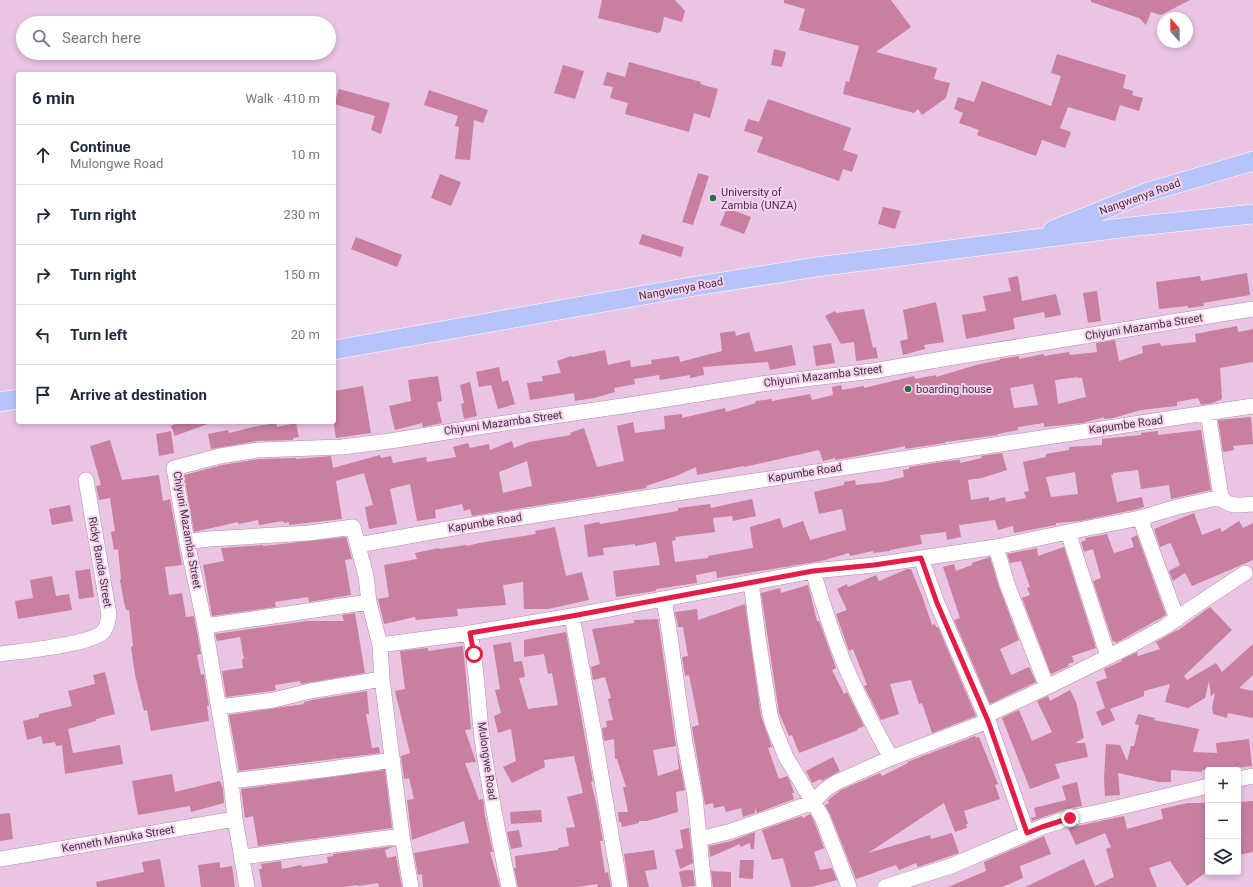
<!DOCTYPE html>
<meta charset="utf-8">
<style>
body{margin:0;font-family:Roboto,sans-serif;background:#f6f6f7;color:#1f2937}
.controls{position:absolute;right:12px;bottom:12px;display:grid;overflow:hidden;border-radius:4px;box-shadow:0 2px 6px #0003}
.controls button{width:36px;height:36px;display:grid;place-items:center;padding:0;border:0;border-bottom:1px solid #e0e1e3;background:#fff;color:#1f2937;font:20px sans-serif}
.compass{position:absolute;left:1157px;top:12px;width:36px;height:36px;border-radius:50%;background:#fff;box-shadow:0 2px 6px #0003;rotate:339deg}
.stop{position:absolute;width:12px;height:12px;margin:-9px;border:3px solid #e11d48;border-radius:50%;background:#fff}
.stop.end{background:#e11d48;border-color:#fff;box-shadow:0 1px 4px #0008}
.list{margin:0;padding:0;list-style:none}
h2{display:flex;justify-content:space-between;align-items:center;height:52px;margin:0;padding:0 16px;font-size:17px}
h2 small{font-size:13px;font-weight:400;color:#747a83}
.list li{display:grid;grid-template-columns:26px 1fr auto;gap:12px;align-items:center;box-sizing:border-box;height:60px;padding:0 16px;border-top:1px solid #e0e1e3}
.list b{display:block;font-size:15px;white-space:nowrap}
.list p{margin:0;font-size:13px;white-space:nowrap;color:#747a83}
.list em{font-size:13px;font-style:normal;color:#747a83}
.icon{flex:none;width:22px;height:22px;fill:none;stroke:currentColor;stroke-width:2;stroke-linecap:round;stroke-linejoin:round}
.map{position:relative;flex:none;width:1253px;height:887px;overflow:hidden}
.search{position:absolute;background:#fff;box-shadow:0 2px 6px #0003;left:16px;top:16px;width:320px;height:44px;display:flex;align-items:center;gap:10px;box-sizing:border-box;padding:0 14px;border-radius:22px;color:#747a83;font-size:15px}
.panel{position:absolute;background:#fff;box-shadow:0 2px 6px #0003;left:16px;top:72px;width:320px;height:352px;border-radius:4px}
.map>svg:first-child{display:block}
.building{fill:#c87fa0;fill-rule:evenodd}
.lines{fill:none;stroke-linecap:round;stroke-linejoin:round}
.minor-casing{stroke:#b18eac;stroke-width:16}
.major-casing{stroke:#fff;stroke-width:20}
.minor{stroke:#fff;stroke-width:15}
.major{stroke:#b6c4f9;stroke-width:19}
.route{stroke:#e11d48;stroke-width:5}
.poi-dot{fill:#26713f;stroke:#f6d1f0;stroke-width:1.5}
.labels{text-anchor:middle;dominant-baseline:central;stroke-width:4;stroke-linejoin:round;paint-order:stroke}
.poi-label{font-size:11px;fill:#433541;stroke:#f6d1f0;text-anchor:start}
.street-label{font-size:11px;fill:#433541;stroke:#f6d1f0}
</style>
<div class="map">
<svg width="1253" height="887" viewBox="0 0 1253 887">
<rect width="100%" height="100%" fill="#e9c4e3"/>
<path class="building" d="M602,0H675L685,11L682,22L664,17L661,31L658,33L598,18Z
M784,0H891L911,27L876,52L937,68L934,79L950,83L946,98L922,115L918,109L914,113L843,94L846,81L849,82L859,46L799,30L805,9L784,3Z
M1091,0H1190L1161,15L1151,12L1146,25L1139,18L1091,2Z
M774,49L786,52L782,67L771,65Z
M1057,54L1126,75L1123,88L1133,91L1132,95L1143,98L1139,111L1120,105L1115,121L1068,107L1060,128L1071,132L1065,148L1042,140L1036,156L977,135L979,130L959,123L963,113L954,109L958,97L974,102L982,81L1051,106L1061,76L1051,73Z
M629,62L701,82L700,84L718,89L710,118L694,113L689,132L625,114L628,103L610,98L613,87L603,85L607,72L625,77Z
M563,65L584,71L575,99L554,93Z
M339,89L390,103L381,134L371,130L375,116L334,104Z
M429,90L488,110L483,123L474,120L470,160L455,159L459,127L455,126L458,116L424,105Z
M768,99L851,128L843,150L858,155L852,172L843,169L839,181L757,152L763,137L744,131L748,119L759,122Z
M698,173L709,176L693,225L682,222Z
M440,174L461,182L451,206L431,198Z
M883,207L901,211L895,229L878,224Z
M727,208L751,217L744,234L720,225Z
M642,234L684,247L681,257L639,244Z
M356,237L402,255L397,267L351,249Z
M1247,273L1250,295L1203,303L1204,306L1188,308V306L1159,309L1156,282L1200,276L1201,281Z
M1018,276L1022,301L1056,294L1061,315L1045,318L1044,312L1013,318L1015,329L966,339L962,315L986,311L983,296L1011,291L1008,278Z
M1097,291L1101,321L1088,323L1083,293Z
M936,302L944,342L924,345L925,349L903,355L900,341L908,339L903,310Z
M864,309L873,348L876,347L878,358L856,361L854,342L841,344L825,316L835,311L836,313Z
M1237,326L1238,332L1253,329V362L1220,368L1222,399L1213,403L1201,405L1198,398L1177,402V406L1141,410L1113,418L1104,419V417L1083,423L1044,427V423L1018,427V430L998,434V435L945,442V443L905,449V446L858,456L835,460V458L823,461L819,450L744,467V466L697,475L696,467L676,476L646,486L647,488L472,516L470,509L464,511L462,504L435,510L436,518L417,521L410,484L390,489L397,524L369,529L365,507L373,505L364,473L336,481L342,519L289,525V522L284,523L283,521L259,525L258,520L238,524V522L194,532L184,475L222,465L259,459L296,458V459L331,456L333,468L380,455L381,458L391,456L393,463L426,457L427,462L456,457L453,447L468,443L470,448L489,444L490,450L512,441L514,448L529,442L571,435L570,433L584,428L597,467L624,461L617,426L633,422L635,433L665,429L664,416L682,414V418L725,408L726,412L756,403L755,401L772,399V401L810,394L812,400L833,395L832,387L841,385L842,390L864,386V388L914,376L915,379L936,375V377L976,365L1000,360V359L1019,356V359L1044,354V356L1069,352L1070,355L1097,352L1096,343L1115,340L1119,361L1143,353L1142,346L1160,343L1161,346L1196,342L1195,334ZM1078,377V378H1082L1086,397L1058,404L1055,380ZM1033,384L1038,405L1014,408L1010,388ZM527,461L532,486L503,493L499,472Z
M735,331L736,336L749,332L755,352L792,345L796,365L770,370L768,362L703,367L704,375L690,378V375L660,380L659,375L634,379L635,384L614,388L615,392L594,398L575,401L574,393L530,400L527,383L543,381L542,376L561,373L557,361L571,356L572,357L605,350L608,365L630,360L631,367L652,364L651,360L679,356L680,362L722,351L720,333Z
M831,343L835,363L816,366L813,346Z
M499,367L502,382L508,380L515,404L498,409L491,385L479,387L476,372Z
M438,376L442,401L437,402L442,423L423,427L422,423L395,430L389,406L411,401L408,380Z
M470,382L477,416L464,419L461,404L464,403L460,385Z
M363,386L371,433L336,438L334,425V391Z
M1251,417L1253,444L1233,446L1234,450L1223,452L1218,420Z
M180,422H210V423L175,436L171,426Z
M276,423L277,427L296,423L299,437L293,438V440L257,441L211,449L208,434L228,430L229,433L253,427Z
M1201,430L1211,490L1171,499L1169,485L1141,489L1138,470L1113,473V475H1111L1117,502L1142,497L1144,507L1138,509L1080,521L1056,523V525L1014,533L1013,526L998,530L995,520L959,525L961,537L947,540L946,532L920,535L922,544L890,550V551L873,553V551L850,556L849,553L821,561L717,578L716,571L696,575L697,583L656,589V591L616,597L613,571L660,565L656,542L635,546V544L603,548L604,555L588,557L584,525L599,522L600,524L678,511V508L710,504L711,508L752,499L756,516L733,521L732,516L713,518L715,532L675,537L676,540L672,541L675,562L708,558V556L753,548L750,527L780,518L783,528L803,521L810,540L846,530L842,509L819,514L814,492L844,485V482L855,480L856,485L883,482L904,477L903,470L909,469V467L948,461L960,460V463L982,458L981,456L1002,453L1007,470L982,478L968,480L971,500L989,497V501L1005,497L1006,502L1026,498L1024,492L1029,491L1023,462L1046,457V454L1069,450V447L1102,445V439L1141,435V433L1158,431V435ZM1075,472L1078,494L1051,497L1046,477Z
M171,431L174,453L159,456L156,434Z
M110,440L122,480L159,475L163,501L170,499L182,565L165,567L169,595L182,593L186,617L194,616L201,654L197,655L201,675L204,674L209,706H207L209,721L151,731L147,710L144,711L135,675L131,647L133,646L129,610H126L123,597L120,580L121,579L118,549L114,550L111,532L115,531L110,498L99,500L96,486L101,485L90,446Z
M70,505L73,521L52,525L49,509Z
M1194,513L1202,535L1220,528L1222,532L1239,521L1243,528L1253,523V560L1192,586L1185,573L1173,581L1169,571L1180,565L1171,544L1170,543L1160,547L1154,529Z
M555,527L566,576L582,572L589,600L548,609H524L523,582L503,585L506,605L457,609L458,616L416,620L415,617L384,624L378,599L389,597L384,565L417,559L415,553L439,548V549L466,545L467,546L479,543L536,534L535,531Z
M1107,534L1114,553L1134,547L1131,538L1137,535L1166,615L1116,643L1115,641L1113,642L1093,581L1101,578L1093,549L1084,552L1081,542L1086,540L1085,538Z
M346,537L352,559L345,560L351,595L309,602L308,597L275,602L276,607L212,616L203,565L224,561L221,548L263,545V546Z
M1064,547L1096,648L1072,656L1074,662L1068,664L1069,666L1051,674L1022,598L1030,595L1027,588L1030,587L1021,561L1010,563L1007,554L1037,548L1038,556Z
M990,557L999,587L1019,640L1000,649L1011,675L1029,667L1036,682L990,704L954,620L960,618L943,567L954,564L956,571L972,565V563Z
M90,569L94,597L79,599L75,571Z
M907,569H911L922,596L932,625L935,624L936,627H938L976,716L932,733L922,703L919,704L911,680L890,684L899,714L881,720L864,686L867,685L853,649L849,651L836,614L847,610L837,589L847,584L848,587L876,575L879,581Z
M52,576L56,596L69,594L72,610L18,619L15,601L33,598L30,580Z
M808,585L817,621H819L836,668L832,670L844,694L847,692L864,726L857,729L858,730L799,753L792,735L789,736L779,713L761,593L780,588L781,593Z
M745,604L761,716L772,747L768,748L779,779L787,776L790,781L794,793H792L794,799L757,813L755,808V813L743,817L741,808L726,812L724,806L714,808L713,803L705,805L692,727L699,725L689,675L685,676L682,657L688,656L683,627H678L675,612L697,609L698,620Z
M1210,607L1232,630L1184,676L1187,680L1216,663L1222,672L1253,644V675L1239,688L1253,691V718L1228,713L1227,718L1213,714L1212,708L1215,693L1211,696L1209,681L1205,698L1188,708L1165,702L1170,684L1144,691V696L1110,709L1115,720L1102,726L1096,712L1105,708L1096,682L1107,678L1104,669L1122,661L1121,660L1137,652L1138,656L1160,649L1156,642L1177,630V631Z
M355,613L365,673L301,684L300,681L275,685L276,690L272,691L226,697L222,671L243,668L242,659H244L240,637L217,641L215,634L307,621H344L342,615Z
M658,619L676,746L653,750L658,776L679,769L676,746L685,790L676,792L678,812L647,821H639V823L622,827L621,822H619L618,812H628L623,787H626L617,759H615L614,739L604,741L602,728L607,727L606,721L613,720L608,699L611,698L605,677L593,680L591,667L600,664L592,629L634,623V620Z
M566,632L593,782H591L597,807L603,841H600L605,873L608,872L611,887H598L597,884L577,887H518L514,868H516L515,856L558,850V848L569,846L566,828L575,827L567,797L583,793L574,756L544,760L545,767L512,783L503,767L516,761L511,729L498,733L494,716L501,713L495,690L500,689L493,645L511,642L514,662L522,661L525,677L519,678L528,709L558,705L552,673L548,674L544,654L524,657V640Z
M463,646L471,729L465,730L476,762L465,763L479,800L483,799L485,816L493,852H490L500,887H423L422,874L418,875L414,853L469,843L464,821L412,840L407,800L414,799L409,778L404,779L401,756L410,753L395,691L405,689L400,651L428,648V651Z
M105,672L115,714L96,719V721L68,729L73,753L120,745L123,764L65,774L62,745L56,746L55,742L43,744L41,736L27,740L23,721L39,717V714L72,706L68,691L95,684L93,675Z
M1070,690L1076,702L1084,738L1075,743H1085L1088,757L1055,764L1060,778L1030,789L1002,718L1019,710L1032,741L1052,732L1037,701L1048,696L1050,701Z
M367,691L369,714H366L372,748L379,747L380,753L239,771L229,715L304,704V702L312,700Z
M1138,714L1155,718L1154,720L1199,729L1193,752L1217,753L1216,743L1249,739L1252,766L1220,770H1202V772L1171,770V782H1159L1118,773L1120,795L1105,796L1104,778L1106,744L1120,745L1127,761L1131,746H1134L1139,725L1135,724Z
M975,736L976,738L979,737L998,784L995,785L1000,799L964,811L968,824H966L967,828L955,832L944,803L868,853L930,835L931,839L952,833L959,853L918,867L916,863L899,870L896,865L856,879L830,814L825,805L829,803L828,800L841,790L880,773L882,776L908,763L907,762Z
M833,757L840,771L822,781L821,779L812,783L806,771Z
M385,770L392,828L258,846L253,816L245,818L241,789Z
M172,774L175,792L220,781L223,789L224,803L191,812L190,806L138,815L132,781Z
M1077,782L1082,806L1067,809L1032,821L1031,818L1036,817L1034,808L1066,800L1062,786Z
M1253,801V852L1238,855V802Z
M1188,803H1208V871L1187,886L1170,861L1149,868L1157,887H1025L1084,859L1095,886L1114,877L1106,849L1111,847L1105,833L1076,845L1068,828L1124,816L1127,829L1163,819L1161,809Z
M541,810L542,822L511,824L510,812Z
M10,813L13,839L0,841V814Z
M810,814L814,821L824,848L814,852L820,870L832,868L837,880L811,887H791L783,858L772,860L762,830L802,816L803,818Z
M689,828L693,863L680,869L675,850L683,848L680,830Z
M519,830L522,847L511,849L507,832Z
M755,832L754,849H751L750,843L740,847V844L710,857L709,846L731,841Z
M1044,836L1051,854L1020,866L1023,878L1002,887H948L986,871L984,862Z
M395,846L385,850L387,858L396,856L402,887H379L378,883L358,886L357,885L343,887H262L259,869H262L261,864L281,861L282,869L301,865L302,867L328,863L327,857L333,856V854Z
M654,850L657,869L645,871L649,887H629L624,854Z
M160,859L165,887H97L96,882L144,872L142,862Z
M740,860H754L753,879L739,878Z
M220,862V868L232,866L235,887H201L198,865Z
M686,870H693L695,886L682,887L679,872Z
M711,871L731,872V887H713Z"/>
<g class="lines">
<g class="minor-casing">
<path id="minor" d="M1208,413L1221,497C1228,508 1242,505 1253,504
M1140,518L1177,619
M1068,532L1108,656
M187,542L208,539L309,533L353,527L366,576L369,602L380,645L382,679L402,836L411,887
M358,545L459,527L709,488L1253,406
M996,547L1007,584L1047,687
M921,558L937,603L988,721L1027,833
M813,571C823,605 833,638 847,670C860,700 875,729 891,758
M751,583L759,644L770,715L774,728L786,757L822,817L849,887
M664,599L669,630L685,743L695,797L704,887
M572,616L593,728L620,887
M205,626L369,602
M470,633C477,668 478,704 482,739C489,789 499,838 509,887
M380,645L470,633L572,616L813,571L874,565L996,547L1068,532L1140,518L1177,507L1221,497
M0,654C22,651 89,645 103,632C107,628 108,620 109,615L86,480
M219,707L274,700L310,691L382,679
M985,716L1047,687L1132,645L1166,626L1192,608L1245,573
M1238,779L1253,776
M231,781L330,769L393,760
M699,839L728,832L778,815L813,802L826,789L837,782L891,758L988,721
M243,857L402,836
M0,859L235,819
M247,887L235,819L231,781L205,626L187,542L174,468L220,456L258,450L342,447L390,441L478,427L636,404L761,384L873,371L954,357L1253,309
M885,887L951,866L1042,827L1070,818L1108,810L1208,786"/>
</g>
<g class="major-casing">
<path id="major" d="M1053,230L1148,192L1253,161
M334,350L690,287L816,267L1129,227L1253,214
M0,402L18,399"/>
</g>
<use href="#minor" class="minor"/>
<use href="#major" class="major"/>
</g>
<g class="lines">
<path class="route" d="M474,654L470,633L572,616L813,571L874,565L921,558L937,603L988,721L1027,833L1042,827L1070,818"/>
</g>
<g class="poi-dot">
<circle cx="713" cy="198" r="4"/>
<circle cx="908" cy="389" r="4"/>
</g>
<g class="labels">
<g class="poi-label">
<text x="721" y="192">University of<tspan x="721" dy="13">Zambia (UNZA)</tspan></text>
<text x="916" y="389">boarding house</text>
</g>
<g class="street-label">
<text transform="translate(1140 197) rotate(-20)">Nangwenya Road</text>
<text transform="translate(681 289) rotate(-10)">Nangwenya Road</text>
<text transform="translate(1144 327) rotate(-9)">Chiyuni Mazamba Street</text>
<text transform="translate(823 376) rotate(-7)">Chiyuni Mazamba Street</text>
<text transform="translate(503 423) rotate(-8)">Chiyuni Mazamba Street</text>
<text transform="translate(1126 425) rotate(-8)">Kapumbe Road</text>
<text transform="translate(805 473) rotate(-9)">Kapumbe Road</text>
<text transform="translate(485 523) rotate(-9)">Kapumbe Road</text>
<text transform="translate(187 530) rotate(80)">Chiyuni Mazamba Street</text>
<text transform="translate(100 562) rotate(80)">Ricky Banda Street</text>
<text transform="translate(487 761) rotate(82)">Mulongwe Road</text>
<text transform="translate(118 839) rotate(-10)">Kenneth Manuka Street</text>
</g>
</g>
</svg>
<div class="controls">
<button>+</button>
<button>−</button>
<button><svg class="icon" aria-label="layers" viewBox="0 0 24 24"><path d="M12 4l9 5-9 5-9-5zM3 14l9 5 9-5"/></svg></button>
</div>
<svg class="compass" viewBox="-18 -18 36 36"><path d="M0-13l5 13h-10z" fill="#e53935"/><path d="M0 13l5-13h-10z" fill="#747a83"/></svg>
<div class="stop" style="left:474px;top:654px"></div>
<div class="stop end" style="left:1070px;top:818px"></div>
<div class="search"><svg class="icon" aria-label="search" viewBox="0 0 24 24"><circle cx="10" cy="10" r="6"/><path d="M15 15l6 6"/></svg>Search here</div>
<section class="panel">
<h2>6 min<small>Walk · 410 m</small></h2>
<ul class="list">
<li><svg class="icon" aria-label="ahead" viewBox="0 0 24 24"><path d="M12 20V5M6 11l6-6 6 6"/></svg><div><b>Continue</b><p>Mulongwe Road</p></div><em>10 m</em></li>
<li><svg class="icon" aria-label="right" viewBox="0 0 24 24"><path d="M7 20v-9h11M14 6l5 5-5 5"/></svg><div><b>Turn right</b></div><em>230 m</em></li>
<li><svg class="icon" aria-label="right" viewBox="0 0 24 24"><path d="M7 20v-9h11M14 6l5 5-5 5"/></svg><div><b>Turn right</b></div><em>150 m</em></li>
<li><svg class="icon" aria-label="left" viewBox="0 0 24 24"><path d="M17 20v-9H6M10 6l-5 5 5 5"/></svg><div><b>Turn left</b></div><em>20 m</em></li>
<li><svg class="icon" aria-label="arrive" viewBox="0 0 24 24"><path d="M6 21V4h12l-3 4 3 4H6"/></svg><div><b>Arrive at destination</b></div></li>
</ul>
</section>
</div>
